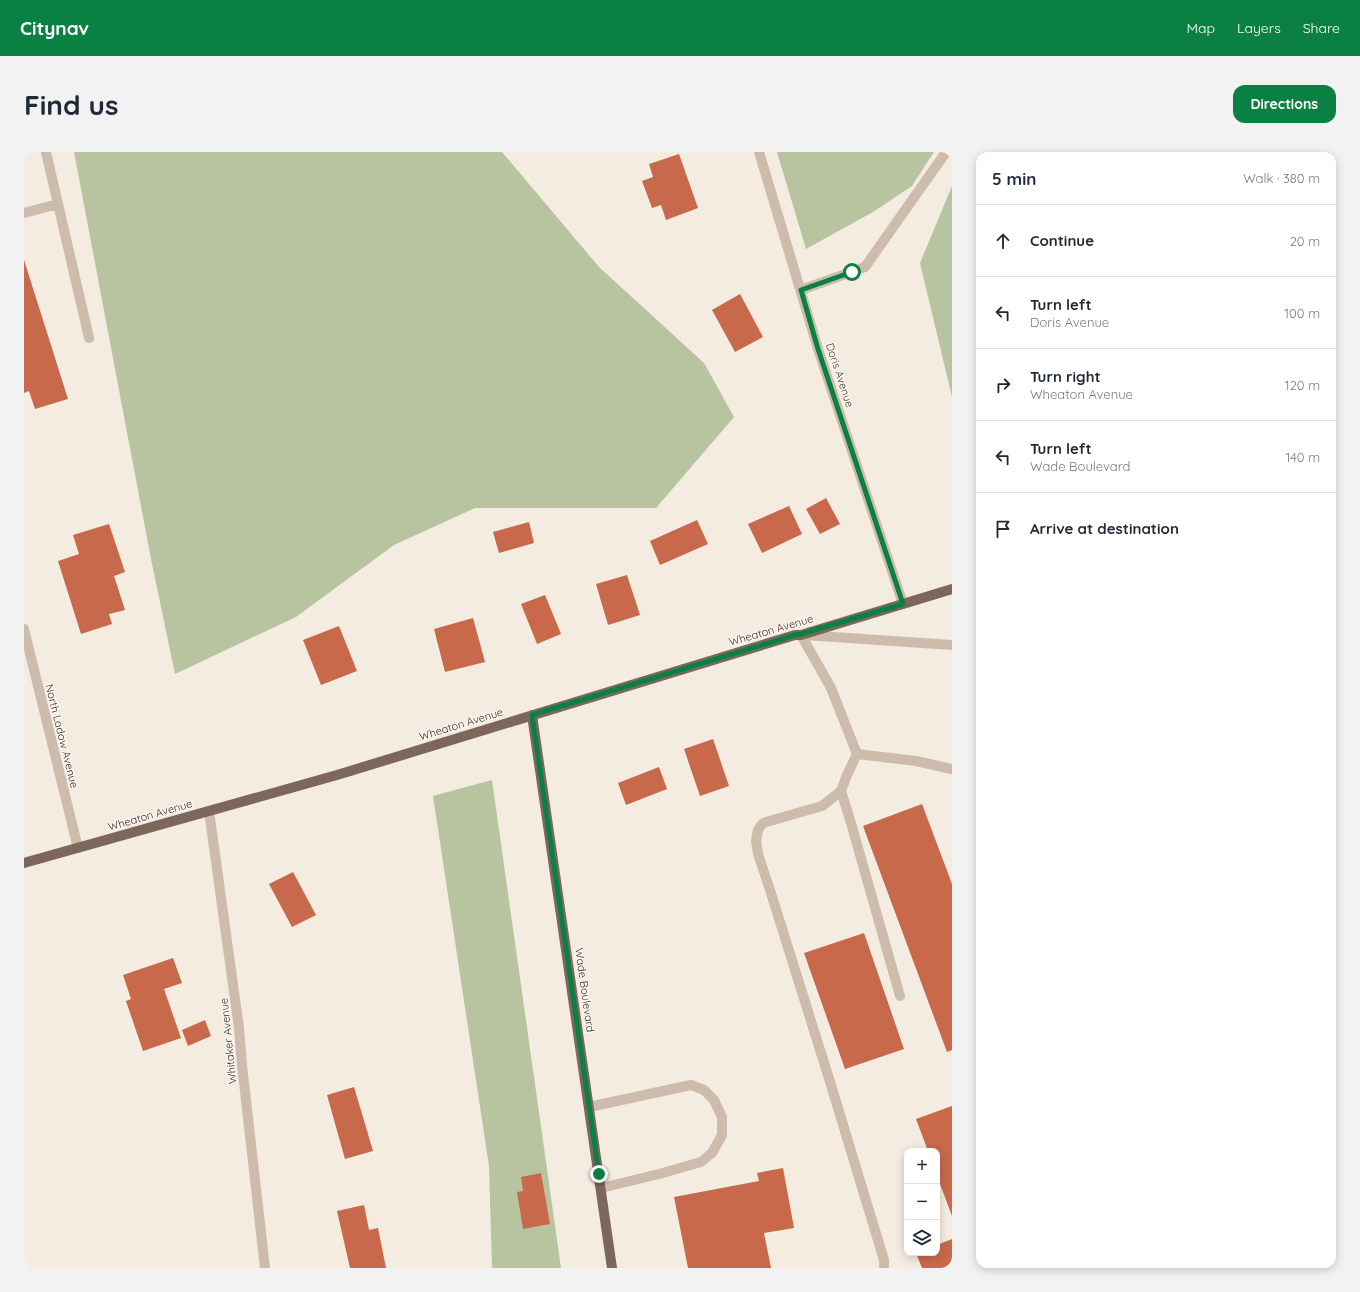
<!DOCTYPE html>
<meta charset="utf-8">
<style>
body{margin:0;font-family:Quicksand,sans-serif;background:#f2f2f3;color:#1f2937}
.controls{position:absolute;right:12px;bottom:12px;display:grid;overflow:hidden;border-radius:8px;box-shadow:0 2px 10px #0003}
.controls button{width:36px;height:36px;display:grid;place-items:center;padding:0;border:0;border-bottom:1px solid #e0e1e3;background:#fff;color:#1f2937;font:20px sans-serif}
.stop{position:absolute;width:12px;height:12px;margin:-9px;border:3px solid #0b8043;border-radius:50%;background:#fff}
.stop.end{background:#0b8043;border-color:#fff;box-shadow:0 1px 4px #0008}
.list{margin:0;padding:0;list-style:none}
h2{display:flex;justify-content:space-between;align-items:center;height:52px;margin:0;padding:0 16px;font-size:17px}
h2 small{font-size:13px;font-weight:400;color:#747a83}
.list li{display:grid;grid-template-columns:26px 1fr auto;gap:12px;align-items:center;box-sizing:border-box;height:72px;padding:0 16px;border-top:1px solid #e0e1e3}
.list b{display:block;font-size:15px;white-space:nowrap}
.list p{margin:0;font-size:13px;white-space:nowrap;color:#747a83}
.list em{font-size:13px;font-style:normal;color:#747a83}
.icon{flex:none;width:22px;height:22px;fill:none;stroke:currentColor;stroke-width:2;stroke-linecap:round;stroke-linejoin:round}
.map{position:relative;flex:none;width:928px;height:1116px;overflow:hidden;border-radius:12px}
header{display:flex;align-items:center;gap:24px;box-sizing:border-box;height:56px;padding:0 20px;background:#0b8043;color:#fff}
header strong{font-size:19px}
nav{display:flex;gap:22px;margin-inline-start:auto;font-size:14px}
.intro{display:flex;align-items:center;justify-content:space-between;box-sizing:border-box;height:96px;padding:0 24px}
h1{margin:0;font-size:28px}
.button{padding:10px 18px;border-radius:12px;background:#0b8043;color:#fff;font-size:14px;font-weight:700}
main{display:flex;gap:24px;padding:0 24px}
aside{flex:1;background:#fff;border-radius:12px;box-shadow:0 2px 10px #0003}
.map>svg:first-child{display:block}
.green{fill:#b8c4a0}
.building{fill:#c8694b}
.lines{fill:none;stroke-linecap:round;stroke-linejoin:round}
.minor{stroke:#cdbbac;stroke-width:10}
.major{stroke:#7d675c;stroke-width:10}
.route{stroke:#0b8043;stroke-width:5}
.labels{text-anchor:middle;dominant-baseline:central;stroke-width:3;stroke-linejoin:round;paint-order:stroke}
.street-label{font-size:11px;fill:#3b302b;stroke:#fbf5ee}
</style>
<header>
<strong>Citynav</strong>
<nav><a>Map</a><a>Layers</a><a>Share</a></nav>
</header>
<div class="intro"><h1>Find us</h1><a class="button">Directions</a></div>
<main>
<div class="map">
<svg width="928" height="1116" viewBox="0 0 928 1116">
<rect width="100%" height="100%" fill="#f4ebe1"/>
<path class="green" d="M50,0H478L575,115L680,211L710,265L632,356H451L370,393L272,465L151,522L127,407Z
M753,0H910L888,34L849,60L782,97Z
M928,34V245L896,111Z
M468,628L537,1116H468L465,1014L409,644Z"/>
<path class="building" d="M655,2L674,56L642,68L637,53L628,56L618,29L629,25L625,12Z
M0,108L44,247L11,257L5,239L0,241Z
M716,142L739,185L711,200L688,158Z
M802,346L816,372L796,382L782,357Z
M765,354L778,382L738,401L724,372Z
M673,368L684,392L636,413L626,389Z
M505,370L510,391L475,401L469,380Z
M85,372L101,420L90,424L101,458L85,462L88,472L57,482L34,409L55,402L49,383Z
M603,423L616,463L584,473L572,432Z
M521,443L537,482L513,492L497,452Z
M449,466L461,510L421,520L410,477Z
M315,474L333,519L297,533L279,488Z
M689,587L705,634L676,644L660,597Z
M635,615L643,637L602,653L594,631Z
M898,652L928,732V898L923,900L839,674Z
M269,720L292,763L268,775L245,732Z
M840,781L880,897L821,917L780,801Z
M149,806L158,831L140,837L157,886L119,899L102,849L107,847L99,823Z
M181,868L187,884L164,894L158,878Z
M330,935L349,999L321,1007L303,943Z
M928,954V1064L913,1024V999H904L892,967Z
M759,1016L770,1076L740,1081L747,1116H664L650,1045L735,1029L733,1021Z
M517,1021L526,1072L499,1077L493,1040L499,1039L497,1025Z
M340,1053L345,1078L354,1076L362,1116H326L313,1059Z
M928,1087V1116H898L892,1101H913V1093Z"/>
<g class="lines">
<path class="minor" d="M22,0L65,186
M735,0L794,197L879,452
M0,61L34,52
M777,138L841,115L922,0
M0,477L54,696
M777,483L807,536L833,602L823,623L817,639L798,654L739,671L734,678L732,689L734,702L747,741L807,933L860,1108V1116
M780,483L928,493
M833,602L892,609L928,617
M817,639L827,671L876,844
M185,659L215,876L218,913L241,1116
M565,955L667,933L680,938L690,948L698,965V983L688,1001L677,1010L635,1022L577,1036"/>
<path class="major" d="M508,563L588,1116
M0,711L313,623L771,483H777L928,437"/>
</g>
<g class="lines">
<path class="route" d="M575,1022L508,563L771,483L777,482L879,452L794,197L777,138L828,120"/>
</g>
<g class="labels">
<g class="street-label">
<text transform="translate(816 223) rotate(72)">Doris Avenue</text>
<text transform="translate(747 478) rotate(-16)">Wheaton Avenue</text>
<text transform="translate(437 572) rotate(-17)">Wheaton Avenue</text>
<text transform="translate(38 584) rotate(76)">North Ladow Avenue</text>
<text transform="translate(126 663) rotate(-16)">Wheaton Avenue</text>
<text transform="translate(561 838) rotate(82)">Wade Boulevard</text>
<text transform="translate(204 889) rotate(-96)">Whitaker Avenue</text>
</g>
</g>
</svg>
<div class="controls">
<button>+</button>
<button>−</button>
<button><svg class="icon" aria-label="layers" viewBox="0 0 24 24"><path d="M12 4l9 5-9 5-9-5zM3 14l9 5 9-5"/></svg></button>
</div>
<div class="stop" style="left:828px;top:120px"></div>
<div class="stop end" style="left:575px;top:1022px"></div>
</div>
<aside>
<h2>5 min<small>Walk · 380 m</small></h2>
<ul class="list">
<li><svg class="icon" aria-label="ahead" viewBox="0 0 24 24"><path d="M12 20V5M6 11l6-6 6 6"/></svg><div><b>Continue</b></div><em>20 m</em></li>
<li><svg class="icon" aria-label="left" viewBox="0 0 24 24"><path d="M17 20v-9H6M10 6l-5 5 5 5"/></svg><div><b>Turn left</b><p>Doris Avenue</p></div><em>100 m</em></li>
<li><svg class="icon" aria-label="right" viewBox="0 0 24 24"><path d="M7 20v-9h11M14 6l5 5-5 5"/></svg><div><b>Turn right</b><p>Wheaton Avenue</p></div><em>120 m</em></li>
<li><svg class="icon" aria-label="left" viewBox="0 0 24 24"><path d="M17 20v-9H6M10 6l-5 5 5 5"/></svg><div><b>Turn left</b><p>Wade Boulevard</p></div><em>140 m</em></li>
<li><svg class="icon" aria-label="arrive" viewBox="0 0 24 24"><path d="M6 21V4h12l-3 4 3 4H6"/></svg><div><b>Arrive at destination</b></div></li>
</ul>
</aside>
</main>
